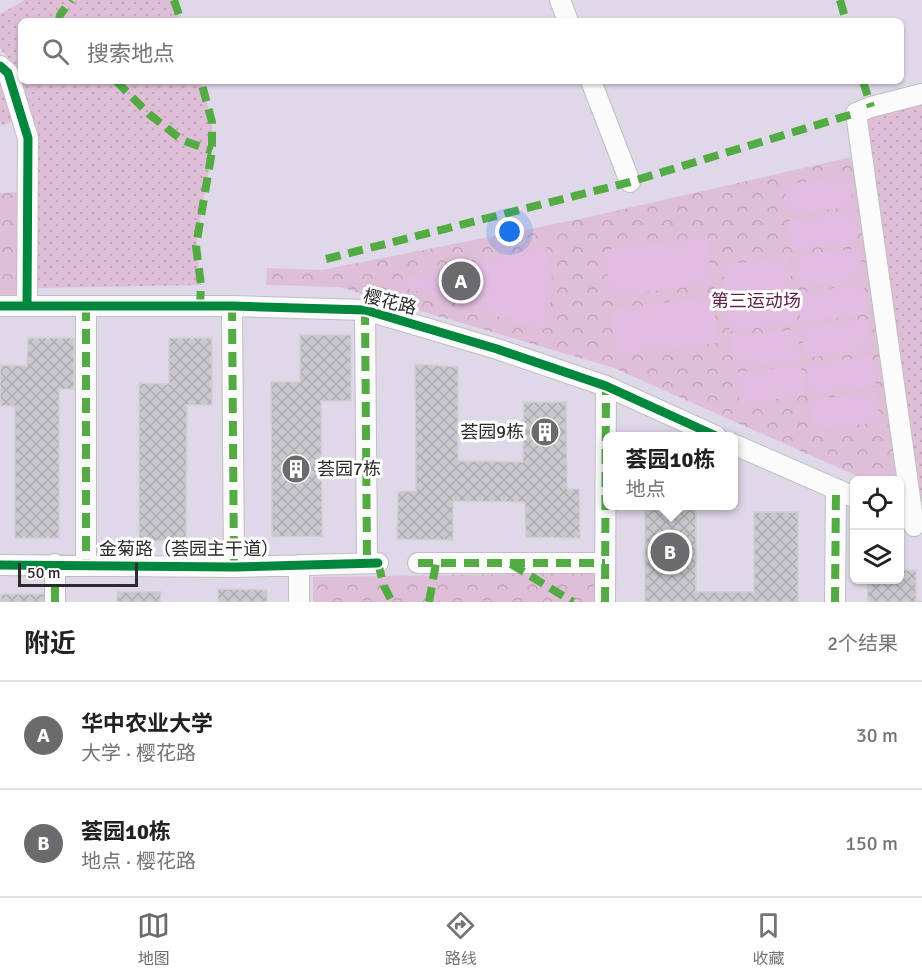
<!DOCTYPE html>
<html lang="zh">
<meta charset="utf-8">
<style>
body{margin:0;font-family:Signika,"Noto Sans SC",sans-serif;background:#f6f6f6;color:#202124}
.controls{position:absolute;right:18px;bottom:18px;display:grid;overflow:hidden;border-radius:9px;box-shadow:0 2px 4px #0004}
.controls button{width:54px;height:54px;display:grid;place-items:center;padding:0;border:0;border-bottom:2px solid #e0e0e0;background:#fff;color:#202124;font:30px sans-serif}
.scale{position:absolute;left:18px;bottom:15px;width:120px;box-sizing:border-box;padding-left:6px;border:3px solid #2b2b2b;border-top:0;font-size:16px;line-height:21px;white-space:nowrap;color:#2b2b2b;-webkit-text-stroke:4px #fff;paint-order:stroke}
.you{position:absolute;left:510px;top:232px;width:21px;height:21px;margin:-15px;border:4px solid #fff;border-radius:50%;background:#1a73e8;box-shadow:0 0 0 9px #1a73e833}
.badge{display:grid;place-items:center;width:39px;height:39px;border-radius:50%;background:#6b6b6d;color:#fff;font-size:20px;font-weight:700}
.pin{position:absolute;translate:-50% -50%;border:3px solid #fff;box-shadow:0 2px 6px #0006}
.popup{position:absolute;left:603px;top:432px;width:135px;height:78px;box-sizing:border-box;display:grid;place-content:center;border-radius:9px;background:#fff;filter:drop-shadow(0 2px 4px #0005);font-size:20px;white-space:nowrap;color:#757577}
.popup b{font-size:22px;color:#202124}
.popup::after{content:'';position:absolute;left:50%;top:100%;margin-left:-12px;border:12px solid transparent;border-top-color:#fff}
.list{margin:0;padding:0;list-style:none}
h2{display:flex;justify-content:space-between;align-items:center;height:78px;margin:0;padding:0 24px;font-size:26px}
h2 small{font-size:20px;font-weight:400;color:#757577}
.list li{display:grid;grid-template-columns:39px 1fr auto;gap:18px;align-items:center;box-sizing:border-box;height:108px;padding:0 24px;border-top:2px solid #e0e0e0}
.list b{display:block;font-size:22px;white-space:nowrap}
.list p{margin:0;font-size:20px;white-space:nowrap;color:#757577}
.list em{font-size:20px;font-style:normal;color:#757577}
.icon{flex:none;width:33px;height:33px;fill:none;stroke:currentColor;stroke-width:2;stroke-linecap:round;stroke-linejoin:round}
.map{position:relative;flex:none;width:922px;height:602px;overflow:hidden}
.search{position:absolute;background:#fff;box-shadow:0 2px 4px #0004;left:18px;right:18px;top:18px;height:66px;display:flex;align-items:center;gap:15px;box-sizing:border-box;padding:0 21px;border-radius:9px;color:#757577;font-size:22px}
.sheet{height:294px;background:#fff}
nav{display:flex;justify-content:space-around;align-items:center;box-sizing:border-box;height:84px;border-top:2px solid #e0e0e0;background:#fff;font-size:16px;color:#757577}
nav a{display:grid;justify-items:center;gap:3px}
nav .on{color:#6b6b6d}
.map>svg:first-child{display:block}
.education{fill:#ded8e9;fill-rule:evenodd}
.grass{fill:url(#grass-dots)}
.forest{fill:url(#forest-crowns)}
.pitch{fill:#e2bde1}
.building{fill:url(#building-cross-hatch);stroke:#cfced3;stroke-width:1.5}
.lines{fill:none;stroke-linecap:round;stroke-linejoin:round}
.minor-casing{stroke:#bfbfbf;stroke-width:22}
.minor{stroke:#fbfbfc;stroke-width:20}
.quiet{stroke:#54ab44;stroke-width:8;stroke-dasharray:15 8;stroke-linecap:butt}
.cycleway-casing{stroke:#fff;stroke-width:13}
.cycleway{stroke:#00873e;stroke-width:9}
.labels{text-anchor:middle;dominant-baseline:central;stroke-width:6;stroke-linejoin:round;paint-order:stroke}
.park-label{font-size:18px;fill:#5f2345;stroke:#fff}
.street-label{font-size:18px;fill:#2b2b2b;stroke:#fff}
.poi-label{font-size:18px;fill:#2b2b2b;stroke:#fff;text-anchor:end}
</style>
<div class="map">
<svg width="922" height="602" viewBox="0 0 922 602">
<defs>
<pattern id="grass-dots" width="8" height="8" patternUnits="userSpaceOnUse" patternTransform="scale(1.5)"><rect width="8" height="8" fill="#dfbfd8"/><path d="M2 2h.1M6 6h.1" fill="none" stroke="#c0a4ba" stroke-width="1.8" stroke-linecap="round"/></pattern>
<pattern id="forest-crowns" width="20" height="18" patternUnits="userSpaceOnUse" patternTransform="scale(1.5)"><rect width="20" height="18" fill="#dfbfd8"/><path d="M2 6a3 3 0 1 1 6 0M12 15a3 3 0 1 1 6 0" fill="none" stroke="#c0a4ba"/></pattern>
<pattern id="building-cross-hatch" width="8" height="8" patternUnits="userSpaceOnUse" patternTransform="scale(1.5)"><rect width="8" height="8" fill="#c9c8cd"/><path d="M0 0l8 8M0 8l8-8" fill="none" stroke="#adacb0"/></pattern>
</defs>
<rect width="100%" height="100%" fill="#e3e2e8"/>
<path class="education" d="M0,0H922V602H0ZM21,21H901V81H21ZM607,436H733V506H607ZM854,481H900V580H854Z"/>
<path class="grass" d="M25,0H174L181,21H21V81H201L212,122V151L196,246L201,285L38,288V131L14,65L0,48V14Z
M0,73L18,118L3,126L0,122Z
M922,94V530L856,113Z"/>
<path class="forest" d="M856,156L907,499L900,496V481L866,480L614,368L339,287L266,285L267,268L322,270L580,219Z
M26,192V284L13,297H0V193Z
M596,573L597,602H313V577Z"/>
<path class="pitch" d="M849,176L853,206L787,215L784,185Z
M854,212L858,242L792,251L788,221Z
M706,238L712,284L610,296L605,250Z
M546,246L552,273L550,304L542,330L388,282Z
M859,248L863,278L797,287L793,257Z
M788,257L792,287L726,295L722,265Z
M863,284L867,314L801,323L797,293Z
M792,293L796,323L730,331L726,301Z
M713,297L718,343L617,354L612,309Z
M867,319L871,349L805,358L801,328Z
M797,329L801,359L735,368L731,337Z
M872,356L876,386L810,395L806,364Z
M801,365L805,395L740,404L736,373Z
M876,392L880,422L814,430L810,400Z"/>
<path class="building" d="M300,335H351V401H321L322,536L272,537L271,382H300Z
M28,338H74V389H59V538H15V406H0V365L27,366Z
M169,338H212V405H187L186,541H139V383L169,384Z
M415,364L458,367V461L523,462L524,402H566L567,489H579L580,538L526,537L525,502L453,501V540L397,539L398,492L416,491Z
M645,506H696V592H754V512H798V602H645Z
M900,570H916V601L922,602H868L867,580H900Z
M218,589L267,590V602H218Z
M117,592H161L160,602H117Z
M1,594H47V602H1Z"/>
<g class="lines">
<g class="minor-casing">
<path id="minor" d="M560,0L568,21
M0,66L8,73L28,138L27,306
M591,81L630,182
M0,306H232L365,310L497,349L606,386L716,436
M86,306V565
M232,306L234,567
M365,310L367,563
M733,444L854,497
M914,526L856,113L871,107L922,94
M418,563H605
M0,565L234,567L378,563
M299,565V602
M55,602V564
M605,602L606,386
M835,602L836,489"/>
</g>
<use href="#minor" class="minor"/>
<path class="quiet" d="M174,0L181,21
M840,0L846,21
M59,21L60,15L71,0
M116,81L149,114L182,140L212,151
M863,81L871,107
M326,259L630,182L856,113
M86,306V565
M200,306L201,285L196,246L212,151V122L201,81
M232,306L234,567
M365,310L367,563
M378,563L384,586L392,602
M418,563H605
M511,564L573,602
M55,602V564
M429,602L436,563
M605,602L606,386
M835,602L836,489"/>
<g class="cycleway-casing">
<path id="cycleway" d="M0,66L8,73L28,138L27,306
M0,306H232L365,310L497,349L606,386L716,436
M0,565L234,567L378,563"/>
</g>
<use href="#cycleway" class="cycleway"/>
</g>
<defs>
<g id="building-disc" transform="scale(1.5)"><circle r="9.5" fill="#6b6b6d" stroke="#fff"/><path d="M-4-6H4V6H1V3H-1V6H-4ZM-2.5-4.3h1.7v1.8h-1.7ZM.8-4.3h1.7v1.8H.8ZM-2.5-1h1.7V.8h-1.7ZM.8-1h1.7V.8H.8Z" fill="#fff"/></g>
</defs>
<g fill-rule="evenodd">
<use href="#building-disc" x="545" y="432"/>
<use href="#building-disc" x="296" y="469"/>
</g>
<g class="labels">
<g class="park-label">
<text x="756" y="301">第三运动场</text>
</g>
<g class="street-label">
<text transform="translate(390 302) rotate(14)">樱花路</text>
<text x="189" y="549">金菊路（荟园主干道）</text>
</g>
<g class="poi-label">
<text x="524" y="432">荟园9栋</text>
<text x="317" y="469" text-anchor="start">荟园7栋</text>
</g>
</g>
</svg>
<div class="controls">
<button><svg class="icon" aria-label="locate" viewBox="0 0 24 24"><circle cx="12" cy="12" r="6"/><path d="M12 2v4M12 18v4M2 12h4M18 12h4"/></svg></button>
<button><svg class="icon" aria-label="layers" viewBox="0 0 24 24"><path d="M12 4l9 5-9 5-9-5zM3 14l9 5 9-5"/></svg></button>
</div>
<div class="scale">50 m</div>
<div class="you"></div>
<div class="pin badge" style="left:461px;top:281px">A</div>
<div class="pin badge" style="left:670px;top:552px">B</div>
<div class="popup"><b>荟园10栋</b>地点</div>
<div class="search"><svg class="icon" aria-label="search" viewBox="0 0 24 24"><circle cx="10" cy="10" r="6"/><path d="M15 15l6 6"/></svg>搜索地点</div>
</div>
<section class="sheet">
<h2>附近<small>2个结果</small></h2>
<ul class="list">
<li><span class="badge">A</span><div><b>华中农业大学</b><p>大学 · 樱花路</p></div><em>30 m</em></li>
<li><span class="badge">B</span><div><b>荟园10栋</b><p>地点 · 樱花路</p></div><em>150 m</em></li>
</ul>
</section>
<nav>
<a class="on"><svg class="icon" aria-label="map" viewBox="0 0 24 24"><path d="M3 6l6-2 6 2 6-2v14l-6 2-6-2-6 2zM9 4v14M15 6v14"/></svg>地图</a>
<a><svg class="icon" aria-label="directions" viewBox="0 0 24 24"><path d="M12 3l9 9-9 9-9-9zM9 14v-3h6M13 9l2 2-2 2"/></svg>路线</a>
<a><svg class="icon" aria-label="saved" viewBox="0 0 24 24"><path d="M7 4h10v16l-5-4-5 4z"/></svg>收藏</a>
</nav>
